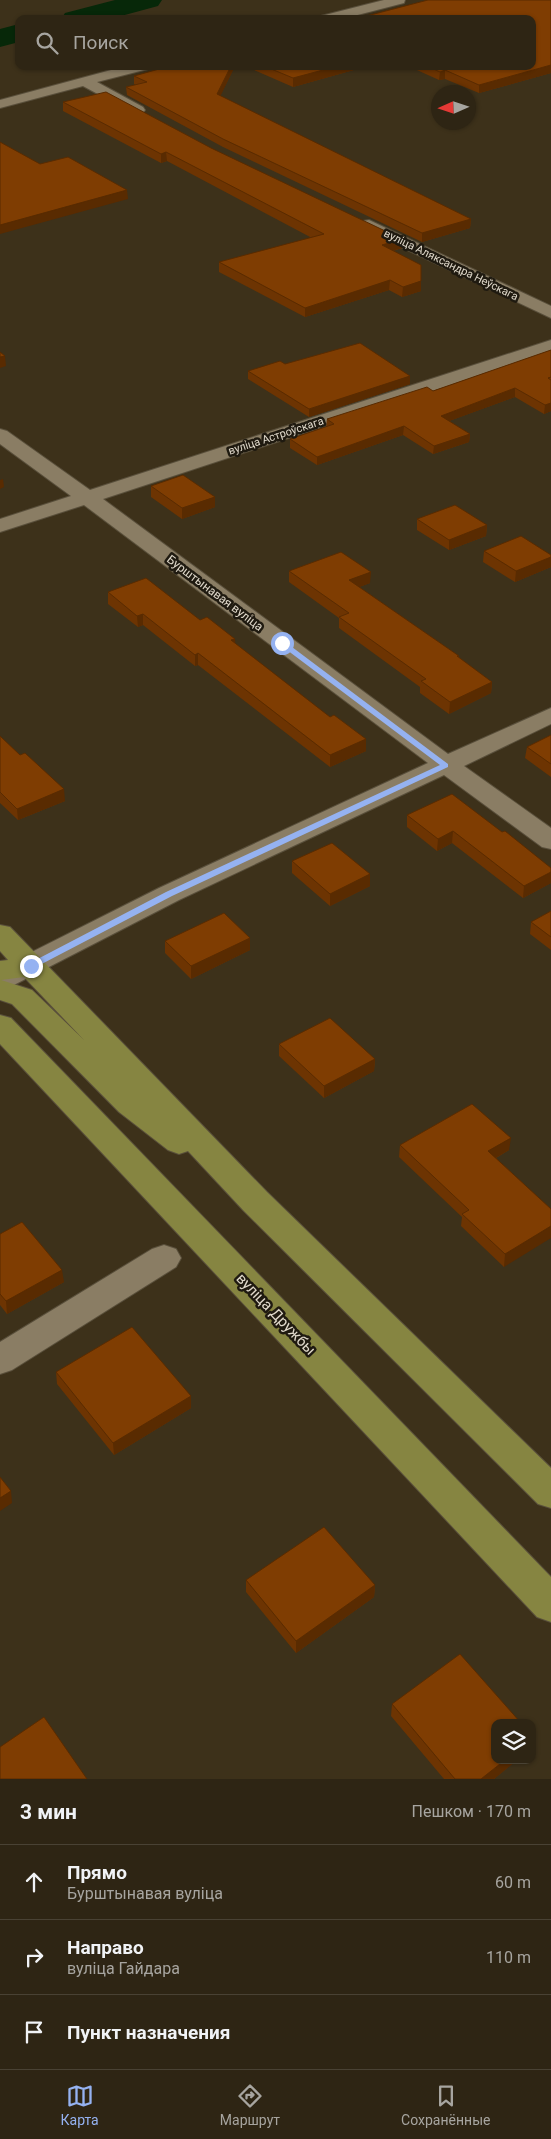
<!DOCTYPE html>
<html lang="ru">
<meta charset="utf-8">
<style>
body{margin:0;font-family:Roboto,sans-serif;background:#3a3122;color:#f1f3f6}
.controls{position:absolute;right:15px;bottom:15px;display:grid;overflow:hidden;border-radius:10px;box-shadow:0 1px 4px #0004}
.controls button{width:45px;height:45px;display:grid;place-items:center;padding:0;border:0;border-bottom:1px solid #494234;background:#2e2514;color:#f1f3f6;font:25px sans-serif}
.compass{position:absolute;left:431px;top:85px;width:45px;height:45px;border-radius:50%;background:#2e2514;box-shadow:0 1px 4px #0004;rotate:267deg}
.stop{position:absolute;width:15px;height:15px;margin:-11px;border:4px solid #95b2f1;border-radius:50%;background:#fff}
.stop.end{background:#95b2f1;border-color:#fff;box-shadow:0 1px 5px #0008}
.list{margin:0;padding:0;list-style:none}
h2{display:flex;justify-content:space-between;align-items:center;height:65px;margin:0;padding:0 20px;font-size:21px}
h2 small{font-size:16px;font-weight:400;color:#a7a5a0}
.list li{display:grid;grid-template-columns:32px 1fr auto;gap:15px;align-items:center;box-sizing:border-box;height:75px;padding:0 20px;border-top:1px solid #494234}
.list b{display:block;font-size:19px;white-space:nowrap}
.list p{margin:0;font-size:16px;white-space:nowrap;color:#a7a5a0}
.list em{font-size:16px;font-style:normal;color:#a7a5a0}
.icon{flex:none;width:28px;height:28px;fill:none;stroke:currentColor;stroke-width:2;stroke-linecap:round;stroke-linejoin:round}
.map{position:relative;flex:none;width:551px;height:1779px;overflow:hidden}
.search{position:absolute;background:#2e2514;box-shadow:0 1px 4px #0004;left:15px;right:15px;top:15px;height:55px;display:flex;align-items:center;gap:12px;box-sizing:border-box;padding:0 18px;border-radius:10px;color:#a7a5a0;font-size:19px}
.sheet{height:290px;background:#2e2514}
nav{display:flex;justify-content:space-around;align-items:center;box-sizing:border-box;height:70px;border-top:1px solid #494234;background:#2e2514;font-size:14px;color:#a7a5a0}
nav a{display:grid;justify-items:center;gap:2px}
nav .on{color:#95b2f1}
.map>svg:first-child{display:block}
.lines{fill:none;stroke-linecap:round;stroke-linejoin:round}
.river{fill:#072809;fill-rule:evenodd}
.minor-casing{stroke:#594f3b;stroke-width:2}
.primary-casing{stroke:#594f3b;stroke-width:2}
.minor{fill:#8a7d64;fill-rule:evenodd}
.primary{fill:#868541;fill-rule:evenodd}
.wall{fill:#6d3402}
.shaded-wall{fill:#592b01}
.building{fill:#7f3d02;stroke:#592b01}
.route{fill:#95b2f1}
.labels{text-anchor:middle;dominant-baseline:central;stroke-width:5;stroke-linejoin:round;paint-order:stroke}
.far-street-label{font-size:11px;fill:#e0d9cb;stroke:#1f1a10}
.street-label{font-size:12px;fill:#e0d9cb;stroke:#1f1a10}
.near-street-label{font-size:15px;fill:#e0d9cb;stroke:#1f1a10}
</style>
<div class="map">
<svg width="551" height="1779" viewBox="0 0 551 1779">
<rect width="100%" height="100%" fill="#3d311a"/>
<g class="lines">
<path class="river" d="M115,0H162L158,6L110,19H61L65,13Z
M19,24V42L0,47V29Z"/>
<g class="minor-casing">
<path id="minor" d="M384,0H405L404,3L342,19H320L321,16Z
M126,66H150L148,69L97,82L143,107L145,110L143,113H133L83,86L0,108V100Z
M369,220L551,306V318L363,229L361,225L363,221Z
M551,340V352L103,499L448,754L551,708V724L464,766L551,828V849L542,847L444,775L179,900L10,987L0,990V968L159,888L428,763L84,505L0,532V519L71,496L0,444V429L7,431L90,490Z
M164,1245L176,1249L181,1258L176,1267L12,1370L0,1374V1342L152,1249Z"/>
</g>
<g class="primary-casing">
<path id="primary" d="M0,925L10,927L267,1192L551,1468V1508L538,1504L243,1210L188,1151L179,1154L168,1150L119,1112L12,1004L0,1000V961L8,960L0,951ZM24,977L84,1040L32,990L1,980Z
M0,1015L11,1018L551,1577V1622L537,1617L0,1044Z"/>
</g>
<use href="#minor" class="minor"/>
<use href="#primary" class="primary"/>
</g>
<path class="wall" d="M428,0H551V73L479,93L445,79L439,80L408,66H532V19H355Z
M235,66L220,96L471,219L470,228L422,242L223,147L127,95L126,87L136,85L134,84V76Z
M245,66H368L293,87Z
M63,102L402,248L393,251L421,291L402,297L389,290L305,317L219,272V262L312,238L167,161L161,163L63,111Z
M551,350V411L544,414L515,397L449,421L470,434L469,442L433,454L403,435L317,465L290,448V439L326,427L327,419L433,391Z
M285,364L410,384L309,417L248,379V371Z
M151,486L215,507L182,519L151,497Z
M417,519L487,525L486,536L449,550L417,530Z
M484,551L551,555V567L515,582L483,562Z
M289,571L370,583L359,587L459,656V658L492,682L491,693L449,714L420,693V687L339,628V618L289,582Z
M108,592L200,620L235,639V644L330,717L366,739V751L330,767L198,665L195,666L143,625L138,627L108,604Z
M551,735V777L525,758L527,747Z
M0,736L65,801L18,820L0,803Z
M407,815L502,832L551,868V883L523,898L452,843L437,851L407,827Z
M292,861L370,886L330,906L292,873Z
M551,911V950L530,934L531,922Z
M250,938V950L191,979L165,953V941Z
M279,1044L375,1059L374,1071L324,1098L279,1056Z
M400,1145L509,1150L496,1158L551,1209L504,1267L461,1226L462,1217L399,1157Z
M0,1234L64,1282L7,1314L0,1305Z
M56,1372L191,1396V1408L114,1455L57,1384Z
M246,1580L375,1585L374,1597L296,1653L246,1592Z
M392,1704L517,1760L494,1779H444L391,1716Z"/>
<path class="shaded-wall" d="M551,65V73L479,93V85Z
M231,66H235L217,103V94Z
M338,66H368L293,87V78Z
M445,70V79L439,80L440,72Z
M166,152L167,161L161,163V154Z
M127,190L128,199L0,234V225Z
M471,219L470,228L422,242V233Z
M402,239V248L381,254L382,245Z
M390,280L389,290L305,317V308Z
M421,281V291L402,297L403,287Z
M5,356L6,366L0,368V357Z
M410,376V384L309,417V409Z
M515,388V397L441,424V416Z
M551,403V411L544,414L545,405Z
M404,426L403,435L317,465V457Z
M470,434L469,442L433,454L434,446Z
M3,479L4,487L0,489V480Z
M215,497V507L182,519V508Z
M487,525L486,536L449,550V540Z
M551,557V567L515,582L516,571Z
M371,572L370,583L349,591V580Z
M143,614V625L138,627L137,616Z
M235,639L236,650L231,640Z
M198,653V665L195,666V655Z
M492,682L491,693L449,714L450,702Z
M366,739V751L330,767V755Z
M64,789L65,801L18,820L17,809Z
M453,831L452,843L437,851L438,839Z
M551,872V883L523,898L524,886Z
M370,874V886L330,906V894Z
M250,938V950L191,979V966Z
M375,1059L374,1071L324,1098V1086Z
M511,1138L509,1150L487,1163L488,1151Z
M551,1226V1238L504,1267L505,1254Z
M62,1270L64,1282L7,1314L6,1301Z
M191,1396V1408L114,1455L113,1443Z
M11,1491L12,1503L0,1511V1498Z
M375,1585L374,1597L296,1653V1641Z
M505,1760H517L494,1779H481Z"/>
<path class="building" d="M428,0H551V65L479,85L445,70L440,72L427,66H532V19H355Z
M170,66H231L217,94L471,219L422,233L223,139L126,87L147,82L134,76Z
M264,66H338L293,78Z
M106,92L211,148L402,239L382,245L421,265V281L403,287L390,280L305,308L219,262L324,234L166,152L161,154L63,102Z
M0,142L40,164L68,157L127,190L0,225Z
M360,343L410,376L309,409L248,371L280,361L285,364Z
M551,350V377L548,378L551,380V403L545,405L515,388L441,416L470,434L434,446L404,426L317,457L290,439L334,424L327,419L427,387L433,391Z
M0,352L5,356L0,357Z
M183,475L215,497L182,508L151,486Z
M455,505L487,525L449,540L417,519Z
M521,536L551,555V557L516,571L484,551Z
M341,552L371,572L349,580L459,656H457L492,682L450,702L421,681L426,679L339,617L349,613L289,571Z
M146,578L200,620L207,617L235,639L231,640L330,717L334,715L366,739L330,755L198,653L195,655L143,614L137,616L108,592Z
M551,735V764L527,747Z
M0,736L20,755L25,753L64,789L17,809L0,792Z
M452,794L502,832L505,831L551,868V872L524,886L453,831L438,839L407,815Z
M332,843L370,874L330,894L292,861Z
M551,911V937L531,922Z
M224,913L250,938L191,966L165,941Z
M330,1018L375,1059L324,1086L279,1044Z
M472,1104L511,1138L488,1151L551,1209V1226L505,1254L462,1214L469,1210L400,1145Z
M22,1222L62,1270L6,1301L0,1294V1234Z
M132,1327L191,1396L113,1443L56,1372Z
M0,1477L11,1491L0,1498Z
M324,1527L375,1585L296,1641L246,1580Z
M460,1654L521,1723H495V1760H505L481,1779H455L392,1704Z
M44,1717L87,1779H0V1747Z"/>
<path class="route" d="M279,641H284L448,764V767L172,896L34,968H28V964L166,892L440,765L279,644Z"/>
<g class="labels">
<g class="far-street-label">
<text transform="translate(451 265) rotate(26)">вуліца Аляксандра Неўскага</text>
<text transform="translate(276 436) rotate(-18)">вуліца Астроўскага</text>
</g>
<g class="street-label">
<text transform="translate(215 593) rotate(37)">Бурштынавая вуліца</text>
</g>
<g class="near-street-label">
<text transform="translate(276 1314) rotate(46)">вуліца Дружбы</text>
</g>
</g>
</svg>
<div class="controls">
<button><svg class="icon" aria-label="layers" viewBox="0 0 24 24"><path d="M12 4l9 5-9 5-9-5zM3 14l9 5 9-5"/></svg></button>
</div>
<svg class="compass" viewBox="-18 -18 36 36"><path d="M0-13l5 13h-10z" fill="#e53935"/><path d="M0 13l5-13h-10z" fill="#a7a5a0"/></svg>
<div class="stop" style="left:282px;top:643px"></div>
<div class="stop end" style="left:31px;top:966px"></div>
<div class="search"><svg class="icon" aria-label="search" viewBox="0 0 24 24"><circle cx="10" cy="10" r="6"/><path d="M15 15l6 6"/></svg>Поиск</div>
</div>
<section class="sheet">
<h2>3 мин<small>Пешком · 170 m</small></h2>
<ul class="list">
<li><svg class="icon" aria-label="ahead" viewBox="0 0 24 24"><path d="M12 20V5M6 11l6-6 6 6"/></svg><div><b>Прямо</b><p>Бурштынавая вуліца</p></div><em>60 m</em></li>
<li><svg class="icon" aria-label="right" viewBox="0 0 24 24"><path d="M7 20v-9h11M14 6l5 5-5 5"/></svg><div><b>Направо</b><p>вуліца Гайдара</p></div><em>110 m</em></li>
<li><svg class="icon" aria-label="arrive" viewBox="0 0 24 24"><path d="M6 21V4h12l-3 4 3 4H6"/></svg><div><b>Пункт назначения</b></div></li>
</ul>
</section>
<nav>
<a class="on"><svg class="icon" aria-label="map" viewBox="0 0 24 24"><path d="M3 6l6-2 6 2 6-2v14l-6 2-6-2-6 2zM9 4v14M15 6v14"/></svg>Карта</a>
<a><svg class="icon" aria-label="directions" viewBox="0 0 24 24"><path d="M12 3l9 9-9 9-9-9zM9 14v-3h6M13 9l2 2-2 2"/></svg>Маршрут</a>
<a><svg class="icon" aria-label="saved" viewBox="0 0 24 24"><path d="M7 4h10v16l-5-4-5 4z"/></svg>Сохранённые</a>
</nav>
